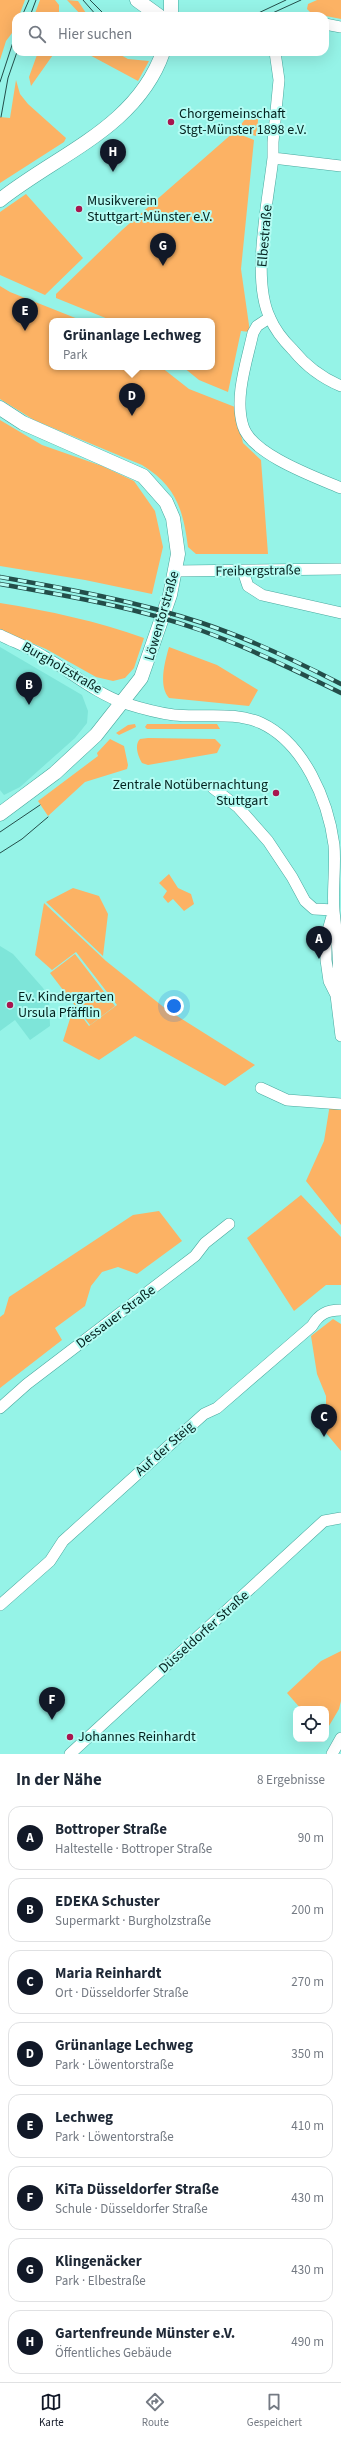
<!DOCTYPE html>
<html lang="de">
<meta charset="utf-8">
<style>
body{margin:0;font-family:"Source Sans 3",sans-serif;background:#f6f6f7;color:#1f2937}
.controls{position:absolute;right:12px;bottom:12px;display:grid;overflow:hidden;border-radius:8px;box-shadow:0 4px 16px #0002}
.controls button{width:36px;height:36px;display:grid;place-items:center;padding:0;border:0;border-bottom:1px solid #e0e1e3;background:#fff;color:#1f2937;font:20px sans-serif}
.you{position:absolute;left:174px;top:1006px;width:14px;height:14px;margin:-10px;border:3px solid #fff;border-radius:50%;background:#1a73e8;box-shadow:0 0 0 6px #1a73e833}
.badge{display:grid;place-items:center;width:26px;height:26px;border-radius:50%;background:#111827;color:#fff;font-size:13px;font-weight:700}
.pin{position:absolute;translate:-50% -33px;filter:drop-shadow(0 1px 2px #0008)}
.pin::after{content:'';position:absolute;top:21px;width:14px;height:12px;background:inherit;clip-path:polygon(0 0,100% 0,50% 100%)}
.popup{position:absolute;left:49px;top:318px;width:166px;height:52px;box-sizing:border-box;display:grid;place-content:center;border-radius:8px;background:#fff;filter:drop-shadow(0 1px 3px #0005);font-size:13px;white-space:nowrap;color:#747a83}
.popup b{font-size:15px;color:#1f2937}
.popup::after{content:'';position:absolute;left:50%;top:100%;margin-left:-8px;border:8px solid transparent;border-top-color:#fff}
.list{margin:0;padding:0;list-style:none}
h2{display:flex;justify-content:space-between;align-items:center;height:52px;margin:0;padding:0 16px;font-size:17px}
h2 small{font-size:13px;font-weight:400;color:#747a83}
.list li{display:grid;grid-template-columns:26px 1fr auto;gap:12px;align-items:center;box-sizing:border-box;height:64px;margin:0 8px 8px;padding:0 8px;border:1px solid #e0e1e3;border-radius:12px}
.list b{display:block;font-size:15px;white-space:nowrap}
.list p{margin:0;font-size:13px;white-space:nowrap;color:#747a83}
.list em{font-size:13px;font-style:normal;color:#747a83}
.icon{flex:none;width:22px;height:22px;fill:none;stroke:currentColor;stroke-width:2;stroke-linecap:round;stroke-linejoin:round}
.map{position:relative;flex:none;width:341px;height:1754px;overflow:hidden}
.search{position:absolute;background:#fff;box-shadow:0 4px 16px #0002;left:12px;right:12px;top:12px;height:44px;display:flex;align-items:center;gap:10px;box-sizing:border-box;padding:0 14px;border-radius:12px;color:#747a83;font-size:15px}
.sheet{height:628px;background:#fff}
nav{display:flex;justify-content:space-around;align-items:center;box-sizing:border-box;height:56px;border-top:1px solid #e0e1e3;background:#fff;font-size:11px;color:#747a83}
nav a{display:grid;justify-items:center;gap:2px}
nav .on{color:#111827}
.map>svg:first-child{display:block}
.built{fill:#7ee5d9}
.green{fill:#fcb264}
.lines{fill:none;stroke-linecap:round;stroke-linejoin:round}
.minor-casing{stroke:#49a89e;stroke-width:12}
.major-casing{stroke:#49a89e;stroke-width:15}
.minor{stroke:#fff;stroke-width:11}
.major{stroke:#fff;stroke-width:14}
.tram{stroke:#234e4a;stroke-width:1}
.rail-casing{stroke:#234e4a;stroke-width:4.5}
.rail{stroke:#b4fcf3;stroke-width:3;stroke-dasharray:9;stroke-linecap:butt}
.poi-dot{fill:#a8154e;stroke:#b4fcf3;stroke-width:1.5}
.labels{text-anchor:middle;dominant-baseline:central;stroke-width:4;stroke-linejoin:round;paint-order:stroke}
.poi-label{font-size:14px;fill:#03211e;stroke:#b4fcf3;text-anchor:start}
.street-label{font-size:14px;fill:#03211e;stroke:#b4fcf3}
</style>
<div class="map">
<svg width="341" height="1754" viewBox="0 0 341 1754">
<rect width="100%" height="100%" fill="#95f3e7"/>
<path class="built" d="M0,647L82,695L88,711L87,723L75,738L20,787L4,795L0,790Z
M0,946L13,954L43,988L49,998L50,1026L30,1040L15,1020L0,1031Z"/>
<path class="green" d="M0,0H25L19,16H16L12,33L6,41L0,60Z
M40,0H55L59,5V12L54,16H34Z
M67,0L78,1L88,16H82Z
M317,0H341V19L311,13L307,9L308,4Z
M38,52H55L31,86L29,77Z
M84,52H115L128,59L149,61L138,81Z
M16,80L20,94L28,104L66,138L64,142L0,183V117L10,118Z
M252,111L259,113L256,136L240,131L238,128Z
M234,132L254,140L241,269L250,332L241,331L228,392L199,380L183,367H212V321H113L56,298V294L122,230Z
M26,194L83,258L45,295L0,275V212Z
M0,286L10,292L83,321H52V367H161L189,389L235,407L243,443L261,460L268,554H196L188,547C183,509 176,486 142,465L34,420L0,399Z
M0,420L42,445L102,466L134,481L155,511L163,547L152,594L85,580L0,566Z
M0,603C49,611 97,621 144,638L134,668L125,678L113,681L96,677L46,649L0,630Z
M169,647L217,665L258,690L249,706L169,698C158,686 165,661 169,647Z
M135,724L136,727L119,735L116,733L128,725Z
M147,724H217L220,729H147L145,727Z
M148,738L215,739L221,745L217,753L148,765L142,763C138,756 134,745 140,739Z
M110,739L124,746L128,765L127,769L85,782L48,816L38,801L98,756L97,753Z
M169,874L178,888L191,894L194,904L184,911L173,899L168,903L163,897L167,891L159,883Z
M73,888L99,896L108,914L103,956L46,902Z
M44,903L106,961L166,1009L255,1065L225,1086L135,1036L99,1060L63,1041L74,1006L89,1026L117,1005L76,952L52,970L35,955Z
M75,954L115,1006L90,1025L50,973Z
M330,1104L341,1108V1225L306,1181L324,1141Z
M301,1195L341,1237V1285H326L294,1311L247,1238Z
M159,1211L182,1241L137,1274L118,1267L102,1272L91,1286L85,1306L55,1328L62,1340L0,1388V1317L4,1314L9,1297L133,1215Z
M333,1319L341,1324V1451L326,1433V1396L317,1374L311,1336Z
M341,1651V1701L339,1709L326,1731V1709H301L287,1693L321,1661Z"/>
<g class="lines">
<g class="minor-casing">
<path id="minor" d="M325,24L341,27
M275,52L279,80L273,142V158C268,201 251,279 270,318C275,330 284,341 293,350C306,366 322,378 341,386
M273,158L341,166
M269,318L257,326L253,333C247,361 234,397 243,426C251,454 315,477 341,488
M176,571L341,569
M243,571L248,586L262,595L341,613
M0,635C14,642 30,648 43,656C70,671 95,693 124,703C140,708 158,713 174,715C202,718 234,711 261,723C304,743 328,800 334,845C336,867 332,890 334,911C337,940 341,966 336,995
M213,788L238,807L268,841L292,877L305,901L314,909L334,910
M333,913L326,937V960L329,981L336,995L341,1036
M261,1088L287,1100L341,1104
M0,1408L27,1384L195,1256L205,1243L229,1224
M0,1605L50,1561L63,1541L204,1414L217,1408L312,1326C319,1314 327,1310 341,1310
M70,1754L324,1521L341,1518
M332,1754L341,1738"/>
</g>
<g class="major-casing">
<path id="major" d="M137,0L159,16
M171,16V0
M0,200C58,154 137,127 163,52
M0,408L23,423L143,476L166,502L173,518L178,554L170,595L141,678L96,735L55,773L0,814"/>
</g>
<use href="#minor" class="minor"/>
<use href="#major" class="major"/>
<path class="tram" d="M83,0L97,16
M90,0L106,16
M22,16L29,0
M30,16L36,0
M252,16L286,0
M266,16L301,0
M0,82L16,33
M1,117L8,78L17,52
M0,832L40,805
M0,853L22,839L48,817"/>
<g class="rail-casing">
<path id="rail" d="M0,577C68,589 136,601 202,623C250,639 296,661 341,684
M0,584C68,596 135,607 200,630C249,648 295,670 341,693"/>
</g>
<use href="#rail" class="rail"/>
</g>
<g class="poi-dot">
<circle cx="171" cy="122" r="4"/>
<circle cx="79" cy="209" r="4"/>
<circle cx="276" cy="793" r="4"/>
<circle cx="10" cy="1005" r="4"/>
<circle cx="70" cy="1737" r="4"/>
</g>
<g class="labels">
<g class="poi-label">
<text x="179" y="114">Chorgemeinschaft<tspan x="179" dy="16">Stgt-Münster 1898 e.V.</tspan></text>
<text x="87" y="201">Musikverein<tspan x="87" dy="16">Stuttgart-Münster e.V.</tspan></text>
<text x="268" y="785" text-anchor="end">Zentrale Notübernachtung<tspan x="268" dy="16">Stuttgart</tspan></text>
<text x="18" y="997">Ev. Kindergarten<tspan x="18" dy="16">Ursula Pfäfflin</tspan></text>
<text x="78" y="1737">Johannes Reinhardt</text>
</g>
<g class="street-label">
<text transform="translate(265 236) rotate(-85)">Elbestraße</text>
<text transform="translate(258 571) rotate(-1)">Freibergstraße</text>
<text transform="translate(162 616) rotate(-74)">Löwentorstraße</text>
<text transform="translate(62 668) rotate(30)">Burgholzstraße</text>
<text transform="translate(116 1317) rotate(-37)">Dessauer Straße</text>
<text transform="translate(165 1449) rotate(-42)">Auf der Steig</text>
<text transform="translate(204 1632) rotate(-42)">Düsseldorfer Straße</text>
</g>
</g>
</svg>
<div class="controls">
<button><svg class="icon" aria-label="locate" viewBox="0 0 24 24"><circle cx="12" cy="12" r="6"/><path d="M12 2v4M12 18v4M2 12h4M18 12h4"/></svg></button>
</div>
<div class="you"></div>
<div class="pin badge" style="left:319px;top:959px">A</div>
<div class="pin badge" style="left:29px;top:705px">B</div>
<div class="pin badge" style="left:324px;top:1437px">C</div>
<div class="pin badge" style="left:132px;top:416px">D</div>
<div class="popup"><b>Grünanlage Lechweg</b>Park</div>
<div class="pin badge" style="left:25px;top:331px">E</div>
<div class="pin badge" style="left:52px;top:1720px">F</div>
<div class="pin badge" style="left:163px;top:266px">G</div>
<div class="pin badge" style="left:113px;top:172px">H</div>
<div class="search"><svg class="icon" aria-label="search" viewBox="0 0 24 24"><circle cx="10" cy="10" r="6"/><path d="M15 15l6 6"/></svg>Hier suchen</div>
</div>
<section class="sheet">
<h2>In der Nähe<small>8 Ergebnisse</small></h2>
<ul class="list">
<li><span class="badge">A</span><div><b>Bottroper Straße</b><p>Haltestelle · Bottroper Straße</p></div><em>90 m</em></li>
<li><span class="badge">B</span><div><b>EDEKA Schuster</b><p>Supermarkt · Burgholzstraße</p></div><em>200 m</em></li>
<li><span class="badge">C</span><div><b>Maria Reinhardt</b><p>Ort · Düsseldorfer Straße</p></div><em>270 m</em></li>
<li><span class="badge">D</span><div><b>Grünanlage Lechweg</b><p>Park · Löwentorstraße</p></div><em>350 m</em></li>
<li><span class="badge">E</span><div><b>Lechweg</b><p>Park · Löwentorstraße</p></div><em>410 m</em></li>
<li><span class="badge">F</span><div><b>KiTa Düsseldorfer Straße</b><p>Schule · Düsseldorfer Straße</p></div><em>430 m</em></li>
<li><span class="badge">G</span><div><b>Klingenäcker</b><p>Park · Elbestraße</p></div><em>430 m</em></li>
<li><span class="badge">H</span><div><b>Gartenfreunde Münster e.V.</b><p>Öffentliches Gebäude</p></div><em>490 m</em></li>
</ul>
</section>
<nav>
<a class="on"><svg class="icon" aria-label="map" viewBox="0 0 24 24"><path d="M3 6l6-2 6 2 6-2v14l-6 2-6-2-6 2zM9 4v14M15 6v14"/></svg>Karte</a>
<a><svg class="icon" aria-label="directions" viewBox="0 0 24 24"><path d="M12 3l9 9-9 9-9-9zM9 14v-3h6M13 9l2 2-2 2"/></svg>Route</a>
<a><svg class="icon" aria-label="saved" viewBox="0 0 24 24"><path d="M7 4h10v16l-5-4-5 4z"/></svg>Gespeichert</a>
</nav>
